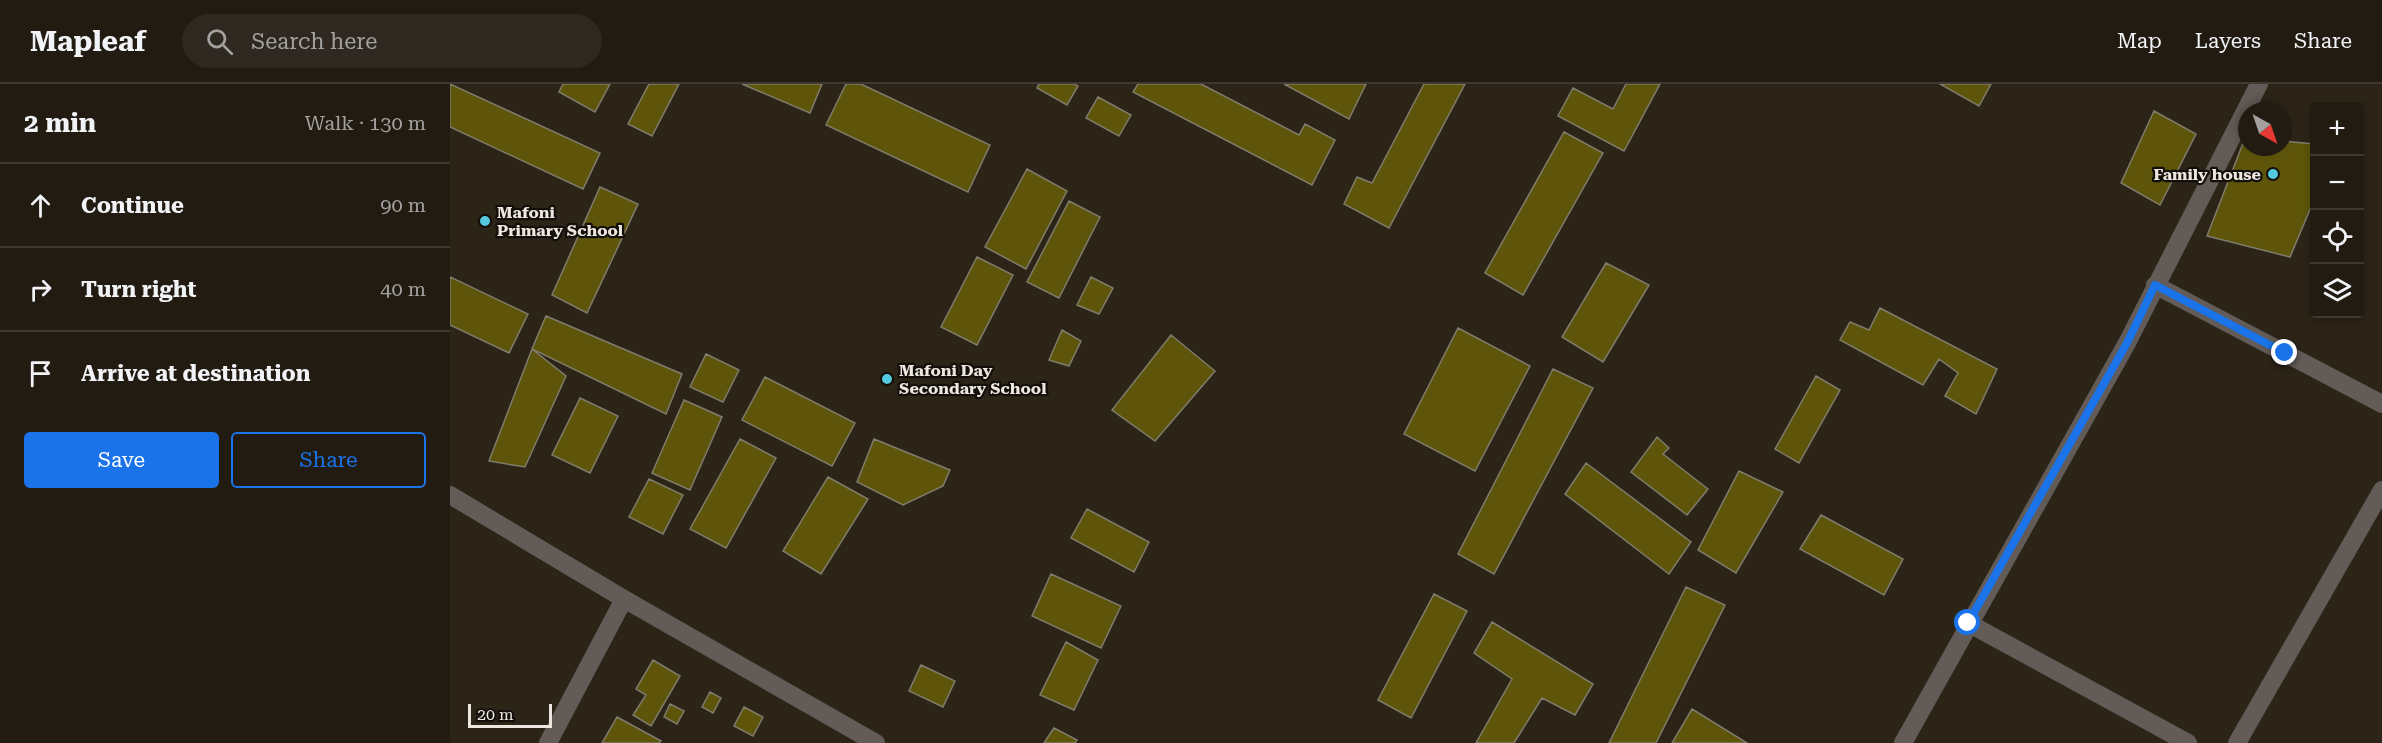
<!DOCTYPE html>
<meta charset="utf-8">
<style>
body{margin:0;font-family:"Roboto Serif",serif;background:#2e2820;color:#f1f3f6}
.controls{position:absolute;right:18px;top:18px;display:grid;overflow:hidden;border-radius:6px;box-shadow:0 3px 9px #0003}
.controls button{width:54px;height:54px;display:grid;place-items:center;padding:0;border:0;border-bottom:2px solid #3f3932;background:#221b12;color:#f1f3f6;font:30px sans-serif}
.compass{position:absolute;left:1788px;top:18px;width:54px;height:54px;border-radius:50%;background:#221b12;box-shadow:0 3px 9px #0003;rotate:140deg}
.scale{position:absolute;left:18px;bottom:15px;width:84px;box-sizing:border-box;padding-left:6px;border:3px solid #ede7df;border-top:0;font-size:16px;line-height:21px;white-space:nowrap;color:#ede7df;-webkit-text-stroke:4px #120e09;paint-order:stroke}
.stop{position:absolute;width:18px;height:18px;margin:-14px;border:4px solid #1a73e8;border-radius:50%;background:#fff}
.stop.end{background:#1a73e8;border-color:#fff;box-shadow:0 2px 6px #0008}
.list{margin:0;padding:0;list-style:none}
h2{display:flex;justify-content:space-between;align-items:center;height:78px;margin:0;padding:0 24px;font-size:26px}
h2 small{font-size:20px;font-weight:400;color:#a2a19f}
.list li{display:grid;grid-template-columns:39px 1fr auto;gap:18px;align-items:center;box-sizing:border-box;height:84px;padding:0 24px;border-top:2px solid #3f3932}
.list b{display:block;font-size:22px;white-space:nowrap}
.list em{font-size:20px;font-style:normal;color:#a2a19f}
.actions{display:flex;gap:12px;padding:18px 24px}
.actions a{flex:1;padding:14px 0;border:2px solid #1a73e8;border-radius:6px;text-align:center;font-size:21px;color:#1a73e8}
.actions .main{background:#1a73e8;color:#fff}
.icon{flex:none;width:33px;height:33px;fill:none;stroke:currentColor;stroke-width:2;stroke-linecap:round;stroke-linejoin:round}
.map{position:relative;flex:none;width:1932px;height:659px;overflow:hidden}
header{display:flex;align-items:center;gap:36px;box-sizing:border-box;height:84px;padding:0 30px;background:#221b12;border-bottom:2px solid #3f3932}
header strong{font-size:28px}
nav{display:flex;gap:33px;margin-inline-start:auto;font-size:21px}
.search{width:420px;height:54px;background:#2e2820;display:flex;align-items:center;gap:15px;box-sizing:border-box;padding:0 21px;border-radius:33px;color:#a2a19f;font-size:22px}
main{display:flex}
aside{flex:1;background:#221b12}
.map>svg:first-child{display:block}
.building{fill:#5e550a;stroke:#7e7c6c;stroke-width:1.5}
.lines{fill:none;stroke-linecap:round;stroke-linejoin:round}
.minor{stroke:#625b57;stroke-width:18}
.route{stroke:#1a73e8;stroke-width:8}
.poi-dot{fill:#55cade;stroke:#120e09;stroke-width:2}
.labels{text-anchor:middle;dominant-baseline:central;stroke-width:4.5;stroke-linejoin:round;paint-order:stroke}
.poi-label{font-size:16px;font-weight:bold;fill:#ede7df;stroke:#120e09;text-anchor:start}
</style>
<header>
<strong>Mapleaf</strong>
<div class="search"><svg class="icon" aria-label="search" viewBox="0 0 24 24"><circle cx="10" cy="10" r="6"/><path d="M15 15l6 6"/></svg>Search here</div>
<nav><a>Map</a><a>Layers</a><a>Share</a></nav>
</header>
<main>
<aside>
<h2>2 min<small>Walk · 130 m</small></h2>
<ul class="list">
<li><svg class="icon" aria-label="ahead" viewBox="0 0 24 24"><path d="M12 20V5M6 11l6-6 6 6"/></svg><div><b>Continue</b></div><em>90 m</em></li>
<li><svg class="icon" aria-label="right" viewBox="0 0 24 24"><path d="M7 20v-9h11M14 6l5 5-5 5"/></svg><div><b>Turn right</b></div><em>40 m</em></li>
<li><svg class="icon" aria-label="arrive" viewBox="0 0 24 24"><path d="M6 21V4h12l-3 4 3 4H6"/></svg><div><b>Arrive at destination</b></div></li>
</ul>
<div class="actions"><a class="main">Save</a><a>Share</a></div>
</aside>
<div class="map">
<svg width="1932" height="659" viewBox="0 0 1932 659">
<rect width="100%" height="100%" fill="#2d2418"/>
<path class="building" d="M0,0L150,69L133,105L0,43Z
M113,0H160L145,28L109,8Z
M199,0H229L202,52L178,40Z
M292,0H372L360,29Z
M396,0H411L540,61L518,108L376,41Z
M589,0H624L628,2L617,21L587,4Z
M688,0H751L849,51L855,40L885,56L862,101L683,8Z
M834,0H916L899,35Z
M974,0H1015L939,144L894,120L907,93L922,99Z
M1176,0H1210L1174,67L1108,32L1123,4L1163,25Z
M1490,0H1541L1529,22Z
M648,13L681,31L669,52L636,34Z
M1704,27L1746,50L1710,121L1671,99Z
M1114,48L1153,69L1073,211L1035,189Z
M1795,54L1797,63H1833V57L1864,60V116L1840,173L1757,152Z
M577,85L617,107L576,185L535,163Z
M150,103L188,120L137,229L102,211Z
M619,117L650,133L609,214L577,198Z
M527,173L563,191L527,261L491,243Z
M1156,179L1199,201L1153,278L1112,253Z
M0,193L78,230L59,269L0,241Z
M641,193L663,204L649,230L627,221Z
M1430,224L1547,285L1526,330L1495,312L1508,289L1489,275L1473,301L1390,256L1400,238L1419,246Z
M96,232L232,290L216,330L82,265Z
M1008,244L1080,282L1025,387L954,350Z
M612,246L631,257L619,282L599,276Z
M721,251L765,287L705,357L662,326Z
M82,265L116,292L75,383L39,377Z
M256,270L289,286L273,318L240,303Z
M1103,285L1143,304L1044,490L1008,470Z
M1366,292L1390,306L1349,379L1325,365Z
M315,293L405,339L382,382L292,336Z
M130,314L168,332L140,389L102,371Z
M234,316L272,333L240,406L202,389Z
M1207,353L1219,364L1213,370L1258,405L1237,431L1181,388Z
M290,355L326,374L276,464L240,445Z
M424,355L500,386L493,402L453,421L407,398Z
M1136,379L1241,458L1219,490L1115,410Z
M1289,387L1333,408L1286,489L1248,466Z
M378,393L418,415L371,490L333,467Z
M199,395L233,411L213,450L179,433Z
M637,425L699,458L684,488L621,454Z
M1371,431L1453,475L1434,511L1350,465Z
M601,490L671,522L651,564L582,532Z
M1236,503L1275,521L1206,659H1159Z
M984,510L1017,527L961,634L928,616Z
M1042,538L1143,600L1125,631L1092,614L1064,659H1026L1062,595L1024,569Z
M616,558L648,576L624,626L590,611Z
M203,576L230,592L201,642L183,631L196,611L186,605Z
M471,581L505,597L493,623L459,607Z
M260,608L271,614L263,629L252,623Z
M220,620L234,627L227,640L214,633Z
M294,623L313,633L303,652L284,642Z
M1242,625L1297,659H1222Z
M167,633L211,657L209,659H152Z
M604,644L627,656L625,659H594Z"/>
<g class="lines">
<path class="minor" d="M1705,201L1932,320
M0,411L174,515L426,659
M1518,539L1738,659
M98,659L174,515
M1453,659L1677,259L1809,0
M1787,659L1932,406"/>
</g>
<g class="lines">
<path class="route" d="M1518,539L1677,259L1705,201L1835,269"/>
</g>
<g class="poi-dot">
<circle cx="1823" cy="90" r="6"/>
<circle cx="35" cy="137" r="6"/>
<circle cx="437" cy="295" r="6"/>
</g>
<g class="labels">
<g class="poi-label">
<text x="1811" y="90" text-anchor="end">Family house</text>
<text x="47" y="128">Mafoni<tspan x="47" dy="18">Primary School</tspan></text>
<text x="449" y="286">Mafoni Day<tspan x="449" dy="18">Secondary School</tspan></text>
</g>
</g>
</svg>
<div class="controls">
<button>+</button>
<button>−</button>
<button><svg class="icon" aria-label="locate" viewBox="0 0 24 24"><circle cx="12" cy="12" r="6"/><path d="M12 2v4M12 18v4M2 12h4M18 12h4"/></svg></button>
<button><svg class="icon" aria-label="layers" viewBox="0 0 24 24"><path d="M12 4l9 5-9 5-9-5zM3 14l9 5 9-5"/></svg></button>
</div>
<svg class="compass" viewBox="-18 -18 36 36"><path d="M0-13l5 13h-10z" fill="#e53935"/><path d="M0 13l5-13h-10z" fill="#a2a19f"/></svg>
<div class="scale">20 m</div>
<div class="stop" style="left:1518px;top:539px"></div>
<div class="stop end" style="left:1835px;top:269px"></div>
</div>
</main>
